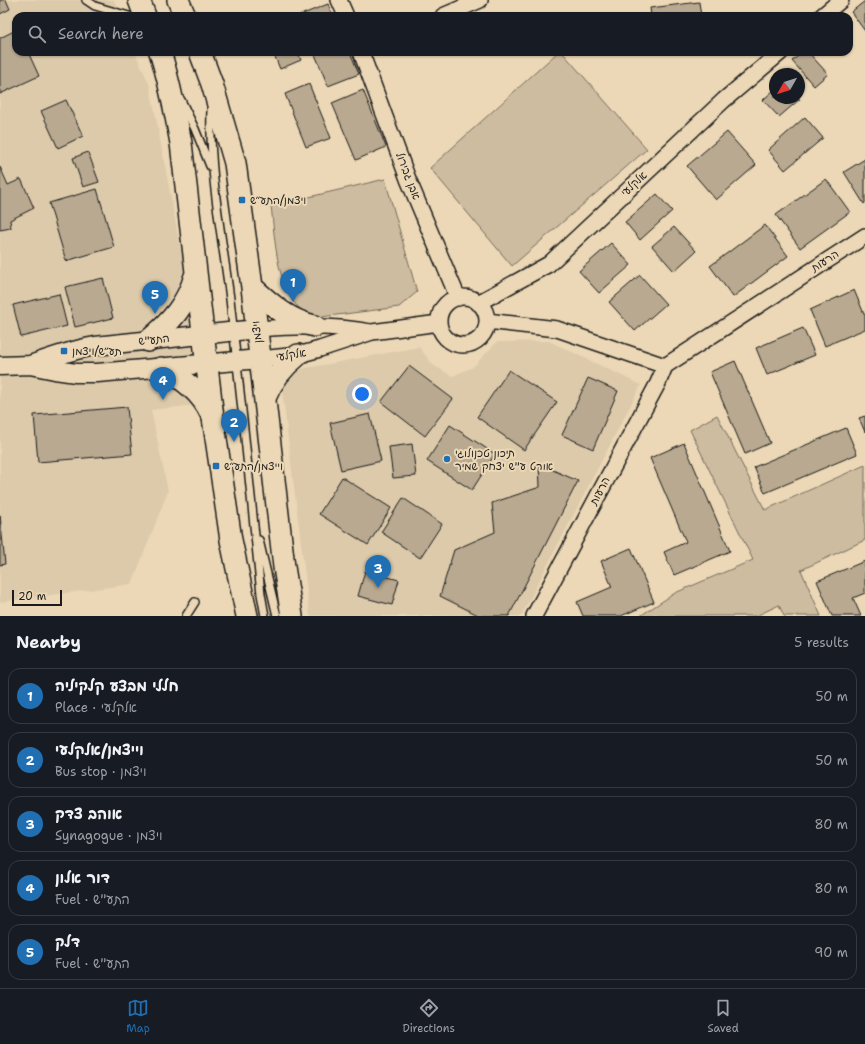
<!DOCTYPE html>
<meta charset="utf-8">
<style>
body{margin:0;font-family:"Shantell Sans","Playpen Sans Hebrew",sans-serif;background:#20242c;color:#f1f3f6}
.compass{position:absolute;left:769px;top:68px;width:36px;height:36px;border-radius:50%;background:#171b24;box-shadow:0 1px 3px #0004;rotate:231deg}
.scale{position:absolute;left:12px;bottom:10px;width:50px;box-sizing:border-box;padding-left:4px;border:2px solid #1c1c1c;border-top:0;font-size:11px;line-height:14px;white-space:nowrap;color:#1c1c1c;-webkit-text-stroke:3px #ecd8b6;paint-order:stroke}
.you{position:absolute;left:362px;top:394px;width:14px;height:14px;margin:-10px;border:3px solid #fff;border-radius:50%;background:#1a73e8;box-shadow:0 0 0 6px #1a73e833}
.badge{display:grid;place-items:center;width:26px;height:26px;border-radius:50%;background:#1f6fb2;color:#fff;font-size:13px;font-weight:700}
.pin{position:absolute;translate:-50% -33px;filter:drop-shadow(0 1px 2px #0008)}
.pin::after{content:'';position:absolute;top:21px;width:14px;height:12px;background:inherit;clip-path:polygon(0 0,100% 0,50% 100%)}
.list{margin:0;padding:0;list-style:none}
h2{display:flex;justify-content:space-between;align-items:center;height:52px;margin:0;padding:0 16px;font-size:17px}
h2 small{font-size:13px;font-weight:400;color:#9ea1a6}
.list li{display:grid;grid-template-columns:26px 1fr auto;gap:12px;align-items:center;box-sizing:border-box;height:56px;margin:0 8px 8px;padding:0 8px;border:1px solid #363941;border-radius:12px}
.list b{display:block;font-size:15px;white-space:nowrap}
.list p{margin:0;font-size:13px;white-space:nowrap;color:#9ea1a6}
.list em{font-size:13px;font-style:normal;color:#9ea1a6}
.icon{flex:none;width:22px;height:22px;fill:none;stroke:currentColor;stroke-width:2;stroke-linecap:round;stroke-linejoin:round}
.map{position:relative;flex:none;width:865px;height:616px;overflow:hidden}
.search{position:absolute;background:#171b24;box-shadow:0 1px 3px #0004;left:12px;right:12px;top:12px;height:44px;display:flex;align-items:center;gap:10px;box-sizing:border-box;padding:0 14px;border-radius:12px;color:#9ea1a6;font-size:15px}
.sheet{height:372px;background:#171b24}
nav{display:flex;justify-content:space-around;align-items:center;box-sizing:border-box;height:56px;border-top:1px solid #363941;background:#171b24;font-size:11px;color:#9ea1a6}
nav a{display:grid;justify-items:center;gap:2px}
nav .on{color:#1f6fb2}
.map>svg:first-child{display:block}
.built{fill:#dccaab}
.green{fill:#cebca0;stroke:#756c5e}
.building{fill:#b8a990;stroke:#1c1c1c}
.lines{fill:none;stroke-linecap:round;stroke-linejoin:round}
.service-casing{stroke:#1c1c1c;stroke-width:10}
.minor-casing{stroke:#1c1c1c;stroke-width:18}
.tertiary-casing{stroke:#1c1c1c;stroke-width:21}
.secondary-casing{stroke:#1c1c1c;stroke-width:24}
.service{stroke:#ecd8b6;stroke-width:7}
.minor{stroke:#ecd8b6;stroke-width:15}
.tertiary{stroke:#ecd8b6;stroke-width:18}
.secondary{stroke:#ecd8b6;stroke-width:21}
.poi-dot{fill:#1f6fb2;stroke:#ecd8b6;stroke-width:1.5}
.labels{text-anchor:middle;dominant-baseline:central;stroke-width:4;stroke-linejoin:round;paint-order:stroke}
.street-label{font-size:11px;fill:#1c1c1c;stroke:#ecd8b6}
.poi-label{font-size:11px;fill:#1c1c1c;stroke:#ecd8b6;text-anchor:start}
</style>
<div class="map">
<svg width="865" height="616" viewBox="0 0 865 616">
<rect width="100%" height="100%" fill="#ecd8b6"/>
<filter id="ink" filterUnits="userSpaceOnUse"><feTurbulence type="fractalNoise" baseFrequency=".025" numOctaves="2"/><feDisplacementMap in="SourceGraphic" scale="8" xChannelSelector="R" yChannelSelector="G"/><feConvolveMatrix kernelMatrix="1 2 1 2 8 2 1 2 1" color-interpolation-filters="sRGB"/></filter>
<g filter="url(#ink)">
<path class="built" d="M0,0H114L120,16H16V52H135L150,86L190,299L195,405L151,410L168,491L132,584L0,602Z
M549,341L641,385L521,616H310L280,373L419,347L433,365L452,376L473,367L497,342Z"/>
<path class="green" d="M558,52H562L647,149L512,266L430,168Z
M385,179L417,292L399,307L321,317C317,316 312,316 309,314C276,302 275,235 271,206Z
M717,415L765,510L865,465V540L801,570L821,616H784L779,605L756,616H640L675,593L753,560L690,430Z"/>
<path class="building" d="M0,0H6L10,9L0,14Z
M865,1V31L851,12Z
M699,2L701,16H651L650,8Z
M328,4L333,16H298Z
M16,30V52H28L39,76L0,94V38Z
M273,52H298L301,60L280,69Z
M314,52H350L359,74L328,86Z
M803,52H808L828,74L814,86L792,61Z
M309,84L331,138L306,147L285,94Z
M775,89V98L800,99L779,117L763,100Z
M363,90L386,147L356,160L332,103Z
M66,100L83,136L58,148L41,111Z
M805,117L823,138L785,170L768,150Z
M727,132L756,165L716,200L687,166Z
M88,152L99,182L83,187L73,158Z
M865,159V203L864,204L844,172Z
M0,167L8,185L21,179L34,208L10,220L11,228L0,230Z
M826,179L850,212L800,248L776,215Z
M97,189L114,247L66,261L49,203Z
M657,194L672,211L640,240L625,222Z
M765,225L788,256L733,297L710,266Z
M674,227L696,251L674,271L652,246Z
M611,243L631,265L599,293L579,271Z
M640,275L666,304L635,331L609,302Z
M103,278L113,318L75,327L65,287Z
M854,290L865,316V329L825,346L810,310Z
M59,294L67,326L21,337L13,305Z
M803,328L815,355L767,375L756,348Z
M735,361L770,443L745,454L710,372Z
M409,366L453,399L425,436L381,402Z
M509,370L557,402L524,450L477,417Z
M588,378L618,391L593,449L562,435Z
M127,407L132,454L38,462L34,415Z
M370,414L381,461L341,470L330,423Z
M865,416V432L859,418Z
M450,425L495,454L472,490L427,461Z
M846,428L857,454L765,493L754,467Z
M684,443L730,551L674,575L664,552L686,542L650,458Z
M412,444L416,476L393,478L389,447Z
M539,464L578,481L509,616H480L440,596L454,550L495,532L492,503L540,487Z
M342,477L391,508L368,545L319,514Z
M403,498L442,524L420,558L381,532Z
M0,515L5,564L0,565Z
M631,548L654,602L621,616H583L577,602L612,587L601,561Z
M865,561V593L853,598L861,616H832L817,581Z
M365,571L399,580L392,605L358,596Z"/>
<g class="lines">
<g class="service-casing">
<path id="service" d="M86,0L95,6L129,16
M181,100L195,129L210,166
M211,109C209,173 222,236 230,299C241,397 251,496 261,594L265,616
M259,540L277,616
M186,616L195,602"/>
</g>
<g class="minor-casing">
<path id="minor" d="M339,0L346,16
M443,16L480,0
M822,16L841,0
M361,52L408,179L458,298
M439 321a24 24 0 1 1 48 0a24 24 0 1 1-48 0Z
M478,303L549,264L724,100L781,52
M487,321L557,329L665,366L865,236
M257,329C296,326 332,325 371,332
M260,359L298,355L320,349L372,332L439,323
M534,616L658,383L665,366"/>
</g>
<g class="tertiary-casing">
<path id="tertiary" d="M30,365C52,357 72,350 95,346L257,329
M0,366L30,365L55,370L76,373H97L260,359"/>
</g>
<g class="secondary-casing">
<path id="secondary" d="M139,0L145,16
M178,0L185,16
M160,52C170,82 175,112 181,143L213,418L231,540L247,616
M200,52L212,84L235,163L252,287L284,567L292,616
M252,287C271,304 289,321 315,326
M148,341C171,322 187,304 195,276
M161,368C183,378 201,392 211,414
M265,398C272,380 283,367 298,355"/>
</g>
<use href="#service" class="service"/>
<use href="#minor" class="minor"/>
<use href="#tertiary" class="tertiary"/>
<use href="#secondary" class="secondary"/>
</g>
</g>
<g class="poi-dot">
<rect x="238" y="196" width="8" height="8" rx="2"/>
<rect x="60" y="347" width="8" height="8" rx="2"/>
<circle cx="447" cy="459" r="4"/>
<rect x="212" y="462" width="8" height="8" rx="2"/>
</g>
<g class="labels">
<g class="street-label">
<text transform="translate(408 176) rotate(69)">אבן גבירול</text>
<text transform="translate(634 184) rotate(-43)">אלקלעי</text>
<text transform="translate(825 261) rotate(-33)">הרעות</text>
<text transform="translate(257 332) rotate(-96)">ויצמן</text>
<text transform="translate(154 340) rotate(-6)">התע"ש</text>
<text transform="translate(291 355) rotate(-9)">אלקלעי</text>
<text transform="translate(600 491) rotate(-62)">הרעות</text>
</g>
<g class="poi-label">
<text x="250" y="200">ויצמן/התע״ש</text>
<text x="72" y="351">תע״ש/ויצמן</text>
<text x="455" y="453">תיכון טכנולוגי<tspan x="455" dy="13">אורט ע"ש יצחק שמיר</tspan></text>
<text x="224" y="466">וייצמן/התע״ש</text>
</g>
</g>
</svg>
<svg class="compass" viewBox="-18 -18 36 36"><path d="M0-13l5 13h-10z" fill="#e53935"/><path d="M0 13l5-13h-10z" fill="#9ea1a6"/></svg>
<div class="scale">20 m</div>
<div class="you"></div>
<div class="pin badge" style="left:293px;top:302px">1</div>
<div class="pin badge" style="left:234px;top:442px">2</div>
<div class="pin badge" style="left:378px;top:588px">3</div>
<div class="pin badge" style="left:163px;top:400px">4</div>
<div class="pin badge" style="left:155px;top:314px">5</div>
<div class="search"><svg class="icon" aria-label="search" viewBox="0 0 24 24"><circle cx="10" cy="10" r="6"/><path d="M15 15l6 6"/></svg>Search here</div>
</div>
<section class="sheet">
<h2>Nearby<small>5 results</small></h2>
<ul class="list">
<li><span class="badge">1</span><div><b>חללי מבצע קלקיליה</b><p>Place · אלקלעי</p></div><em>50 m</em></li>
<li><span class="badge">2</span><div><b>וייצמן/אלקלעי</b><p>Bus stop · ויצמן</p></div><em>50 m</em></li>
<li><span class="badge">3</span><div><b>אוהב צדק</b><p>Synagogue · ויצמן</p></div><em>80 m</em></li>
<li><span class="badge">4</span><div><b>דור אלון</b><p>Fuel · התע&quot;ש</p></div><em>80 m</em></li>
<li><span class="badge">5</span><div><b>דלק</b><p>Fuel · התע&quot;ש</p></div><em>90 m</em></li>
</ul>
</section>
<nav>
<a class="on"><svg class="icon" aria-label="map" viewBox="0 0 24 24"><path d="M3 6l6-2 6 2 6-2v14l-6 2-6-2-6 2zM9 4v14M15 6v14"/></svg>Map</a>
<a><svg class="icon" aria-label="directions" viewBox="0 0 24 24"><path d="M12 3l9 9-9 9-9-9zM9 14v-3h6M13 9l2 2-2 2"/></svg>Directions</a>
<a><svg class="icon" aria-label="saved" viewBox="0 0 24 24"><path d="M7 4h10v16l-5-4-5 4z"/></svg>Saved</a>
</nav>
